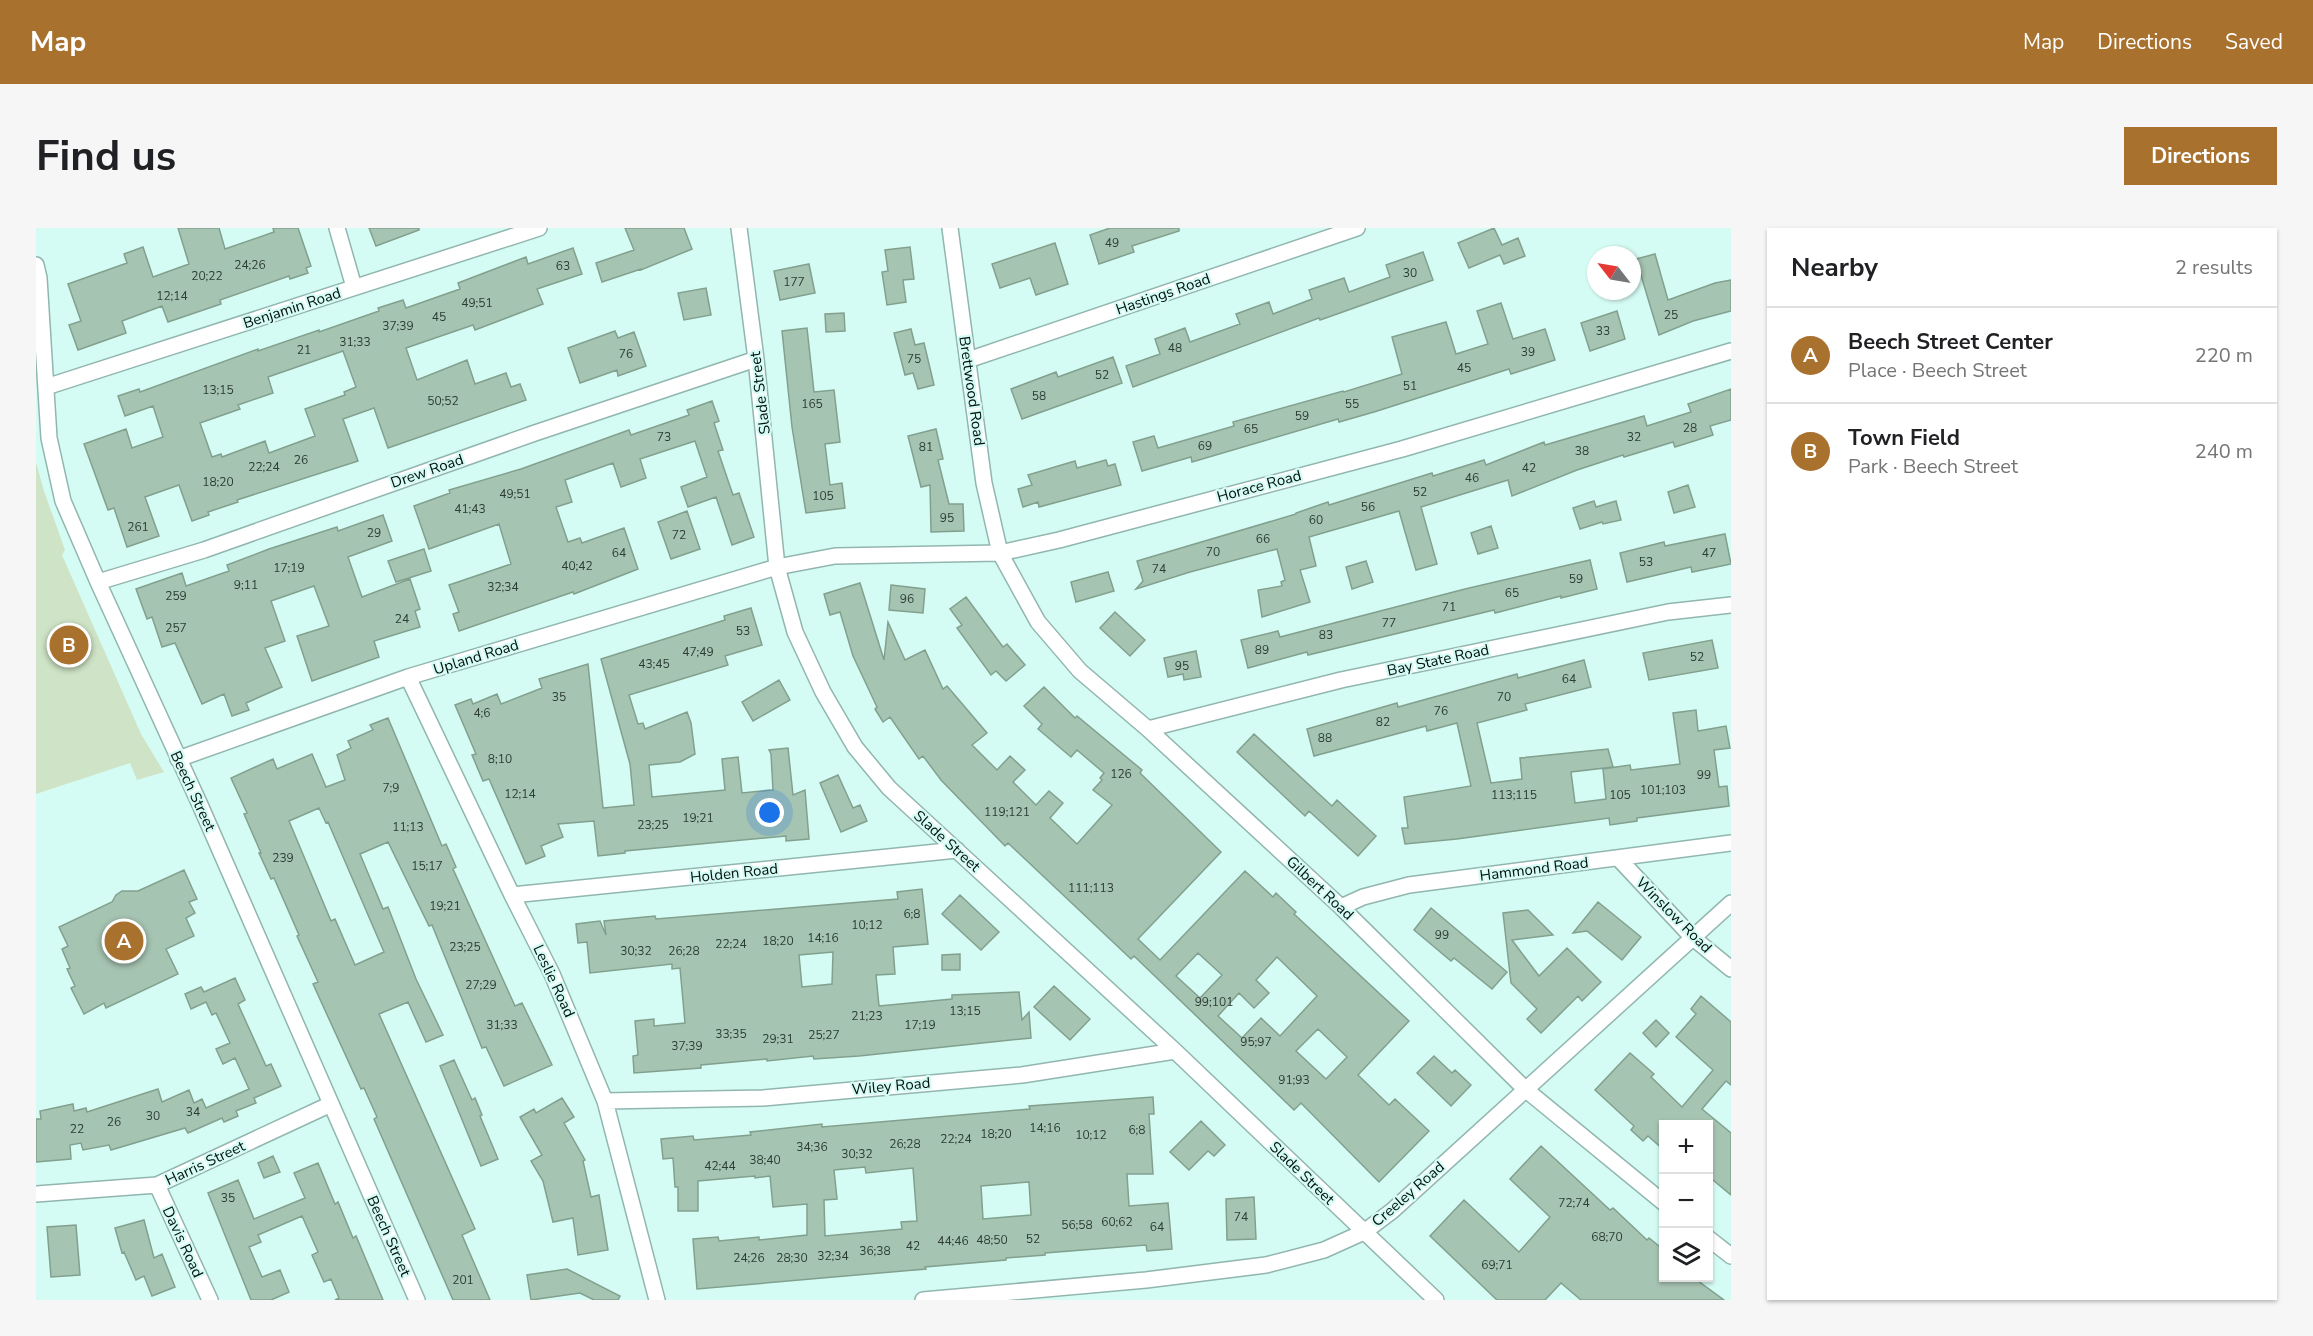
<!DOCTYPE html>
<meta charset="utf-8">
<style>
body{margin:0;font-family:"Nunito Sans",sans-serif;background:#f6f6f6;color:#202124}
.controls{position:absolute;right:18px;bottom:18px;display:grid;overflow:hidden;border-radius:0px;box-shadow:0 2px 4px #0004}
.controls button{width:54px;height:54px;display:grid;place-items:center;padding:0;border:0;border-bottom:2px solid #e0e0e0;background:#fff;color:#202124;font:30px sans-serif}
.compass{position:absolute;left:1551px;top:18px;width:54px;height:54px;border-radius:50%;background:#fff;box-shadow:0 2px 4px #0004;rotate:301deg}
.you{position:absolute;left:734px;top:585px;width:21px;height:21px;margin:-15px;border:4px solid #fff;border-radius:50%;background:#1a73e8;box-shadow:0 0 0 9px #1a73e833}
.badge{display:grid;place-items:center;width:39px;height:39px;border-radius:50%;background:#a9712e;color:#fff;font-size:20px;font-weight:700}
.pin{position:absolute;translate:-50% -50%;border:3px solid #fff;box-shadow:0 2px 6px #0006}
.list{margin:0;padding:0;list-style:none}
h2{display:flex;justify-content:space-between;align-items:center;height:78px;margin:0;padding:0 24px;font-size:26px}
h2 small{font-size:20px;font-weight:400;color:#757577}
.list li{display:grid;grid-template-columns:39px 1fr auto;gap:18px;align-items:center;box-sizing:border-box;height:96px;padding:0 24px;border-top:2px solid #e0e0e0}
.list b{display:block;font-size:22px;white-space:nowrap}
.list p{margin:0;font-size:20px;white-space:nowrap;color:#757577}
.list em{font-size:20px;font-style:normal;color:#757577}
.icon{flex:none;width:33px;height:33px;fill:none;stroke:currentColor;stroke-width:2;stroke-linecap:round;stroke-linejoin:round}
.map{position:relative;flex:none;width:1695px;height:1072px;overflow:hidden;border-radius:0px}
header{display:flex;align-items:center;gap:36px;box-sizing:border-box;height:84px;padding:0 30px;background:#a9712e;color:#fff}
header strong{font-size:28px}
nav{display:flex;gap:33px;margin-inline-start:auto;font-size:21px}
.intro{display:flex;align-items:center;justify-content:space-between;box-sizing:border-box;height:144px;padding:0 36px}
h1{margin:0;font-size:42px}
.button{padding:15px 27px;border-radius:0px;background:#a9712e;color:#fff;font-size:21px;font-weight:700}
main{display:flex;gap:36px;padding:0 36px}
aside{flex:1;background:#fff;border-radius:0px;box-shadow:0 2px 4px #0004}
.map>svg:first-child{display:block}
.green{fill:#cfe4c6}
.building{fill:#a6c4b2;stroke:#82a08e;stroke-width:1.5;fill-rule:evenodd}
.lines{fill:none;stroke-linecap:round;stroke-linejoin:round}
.street-casing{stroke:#91b6af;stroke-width:18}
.street{stroke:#fff;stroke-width:15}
.labels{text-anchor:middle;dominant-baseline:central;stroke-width:4.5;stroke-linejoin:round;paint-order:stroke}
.number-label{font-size:12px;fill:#2c3d36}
.street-label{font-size:15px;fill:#03100d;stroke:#d5fcf4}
</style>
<header>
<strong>Map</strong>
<nav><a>Map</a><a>Directions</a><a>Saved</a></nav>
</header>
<div class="intro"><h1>Find us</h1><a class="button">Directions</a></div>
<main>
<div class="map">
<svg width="1695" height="1072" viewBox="0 0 1695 1072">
<rect width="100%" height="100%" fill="#d5fcf4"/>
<path class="green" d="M0,234L8,263L29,322L26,327L105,506L128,544L101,552L94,535L0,566Z"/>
<path class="building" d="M142,0H183L189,21L238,4L237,0H262L275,38L270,40L272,45L254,51L253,48L184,72L185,76L132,94L126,78L86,93L90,105L42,122L33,97L45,93L32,56L91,35L88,26L107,19L117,49L153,36Z
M333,0H383V2L340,18Z
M589,0H648L656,21L605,42V41L566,54L560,35L598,22Z
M1074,0H1143V3L1096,18L1098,24L1063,36L1054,7Z
M1458,0L1466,17L1482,10L1489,28L1468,36L1464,27L1433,40L1422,15Z
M1019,15L1032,56L1000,67L994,50L964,60L956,36Z
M874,19L878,51L867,52L870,74L851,77L846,44L852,43L849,22Z
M537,20L546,46L501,61L507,76L439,102L437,97L370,120L381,152L431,132L439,156L470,145L475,159L484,156L490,172L352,220L338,180L307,191L322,233L201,272L202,274L172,284L173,287L156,293L143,257L109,269L123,308L91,319L78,280L72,282L48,216L90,201L96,220L127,209L117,178L89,188L82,168L103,161L104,164L222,121V123L283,102V104L343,83L342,80L367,72L370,80L424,61L422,55L490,29L492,36ZM307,123L320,159L308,164L309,167L269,181L279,208L233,225L229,213L186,229L185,226L176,229L164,195L204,181L202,177L237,165L232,149Z
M1387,24L1397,52L1284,92L1283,90L1097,159L1090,138L1124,126L1119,111L1149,100L1154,114L1204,96L1200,86L1233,74L1237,86L1276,71L1273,62L1308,50L1313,64L1354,49L1350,37Z
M1619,26L1632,72L1679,55L1695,52V83L1657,93L1623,107L1600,31Z
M773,36L779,65L744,72L738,43Z
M670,60L675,87L648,92L642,65Z
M1465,75L1477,111L1509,101L1519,132L1475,146L1473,141L1338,184L1303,194L1302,191L1156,234L1155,229L1106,243L1097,214L1118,208L1122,220L1198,198L1197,194L1307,163L1308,164L1366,146L1356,109L1410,94L1420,126L1452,116L1441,83Z
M1581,83L1589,111L1554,123L1545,95Z
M808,85L809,103L790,104L789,86Z
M771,100L778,164L798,162L804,214L789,216L794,257L806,255L809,280L770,285L756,199L746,103Z
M875,101L879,117L888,115L898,157L882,161L877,145L869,147L858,105Z
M579,103L582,110L598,104L610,138L582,148L581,142L544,155L532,120Z
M1077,129L1086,155L986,191L975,161L1020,144L1022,149Z
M1695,161V192L1674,198L1677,207L1639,219L1637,214L1588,229L1587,227L1541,242L1476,268L1472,252L1385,279L1401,336L1380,342L1363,283L1273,309L1280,338L1264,342L1274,374L1226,389L1222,362L1246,358L1245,354L1249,352L1241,321L1154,344L1100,361L1107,353L1101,333L1260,286V285L1292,274L1293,277L1396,245L1397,248L1448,232L1450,237L1508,214L1509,217L1608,188L1611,198L1655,184L1652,176Z
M676,173L683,193L678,195L687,222L682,223L697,267L703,265L718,309L696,317L680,269L652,279L645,259L671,249L659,213L604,231L610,250L585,259L577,235L529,252L536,274L520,279L532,314L544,310L546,315L588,300L602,341L538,366L537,364L423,403L417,386L423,384L413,357L475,336L463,296L393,321L378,278L414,265L413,262L485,241L593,202L595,207L653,187L651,182Z
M900,201L907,231L902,232L913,276H927L928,303L895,304L894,257L885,259L872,208Z
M1070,232L1072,238L1079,236L1085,257L1003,279L1002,274L987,279L982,261L996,257L992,247L1039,233L1041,240Z
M1652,257L1659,279L1638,285L1632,264Z
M1558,273L1560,279L1580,273L1585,292L1567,296L1566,294L1544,301L1537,280Z
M651,283L664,321L635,331L622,294Z
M347,287L356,313L312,329L326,369L374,351L384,381L379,383L384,399L338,413L343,429L276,453L261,408L293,398L278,358L235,373L249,413L229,420L246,459L210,475L213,482L196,488L188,466L166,476L139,415L126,419L116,389L111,391L100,361L146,345L150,358L193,343L191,337L233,321L301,299L302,303Z
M1455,298L1462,320L1442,326L1435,305Z
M1689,306L1695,336L1656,344L1655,339L1591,354L1584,325L1628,314L1629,318Z
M388,321L395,343L360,354L352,333Z
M1554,332L1561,361L1525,370V368L1459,385L1458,382L1272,427L1271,424L1212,440L1205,412L1242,403L1244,409L1429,361Z
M1330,333L1337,354L1316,361L1310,339Z
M1072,344L1078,363L1040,374L1035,354Z
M824,355L848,432L852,394L869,432L889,422L907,461L911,458L951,505L936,517L961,542L974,528L989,542L977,554L1000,577L1013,563L1027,575L1014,590L1041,616L1076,577L1057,562L1066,552L1064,550L1068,545L1041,522L1035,529L1002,501L1006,496L988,478L1008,459L1039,490L1041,488L1106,542L1104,545L1185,624L1102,711L1124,732L1209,643L1237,669L1240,665L1260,684L1258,686L1373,793L1322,847L1353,877L1359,871L1393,903L1343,954L1265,875L1258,882L1098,728L1095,731L972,615L969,618L905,552L887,528L883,531L854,489L847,494L839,481L841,479L817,428L804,384L794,387L788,366ZM1162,725L1186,747L1164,770L1140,748ZM1241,729L1281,768L1244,808L1225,790L1206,810L1182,788L1203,765L1218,780L1233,765L1220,752ZM1282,801L1311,829L1290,851L1260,823Z
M855,357L889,361L887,385L853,382Z
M930,369L967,419L971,416L989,437L970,453L960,443L955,447L921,400L926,397L914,381Z
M715,380L726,417L689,428L692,437L593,467L602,496L607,495L609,501L651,484L655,495L659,526L644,534L613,537L616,569L689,562L686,531L702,529L706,565L737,562L735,526L733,522L752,520L757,567L769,562L773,611L750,613V608L589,623V625L562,628L558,593L522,596L527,609L505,618L509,628L490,636L453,551L447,553L436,527L440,526L419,477L435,471L437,476L461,466L465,476L506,460L503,451L552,436L567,580L598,577L594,536L565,431L689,392L688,388Z
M1079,384L1109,412L1094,428L1064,400Z
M1676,412L1682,440L1613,452L1607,425Z
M1160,423L1165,449L1148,452L1147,446L1132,449L1128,430Z
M1548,432L1555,459L1489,476L1491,482L1441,495L1455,555L1486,551L1484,530L1572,521L1577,539L1535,544L1539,575L1570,571L1567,541L1594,537L1595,542L1644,536L1637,485L1660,482L1662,503L1690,498L1694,520L1678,522L1683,559L1691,558L1693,578L1601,590V593L1574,597L1573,590L1421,611L1369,616L1366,600H1372L1368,569L1435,558L1421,495L1391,503L1390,498L1278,528L1271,501L1361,475L1362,479L1481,446L1482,450Z
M743,452L754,472L717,493L706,474Z
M352,490L406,618L410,616L420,639L417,641L479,778L486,775L516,837L468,858L450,819L446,820L396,697L393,698L352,614L324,626L347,681L352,679L380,751L407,807L390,814L372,774L343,786L439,1001L426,1007L454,1072H417L338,891L341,889L328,860L325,861L277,756L282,754L261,708L263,707L238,650L235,651L223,625H225L208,586L211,585L195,550L237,531L241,541L276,526L290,559L309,552L301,527L315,520L312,513L337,502L334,497ZM283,580L290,595L292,594L348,724L319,737L299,691L295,693L253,593Z
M1218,506L1296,578L1301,572L1340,608L1322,628L1273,583L1269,588L1201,524Z
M802,547L817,580L824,577L831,593L805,604L784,555Z
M148,642L161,671L153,674L159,685L150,690L158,708L130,721L142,746L70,780L68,775L48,786L35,760L39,758L31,741L34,740L26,721L32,718L23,699L76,674L80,667L86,663H102Z
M886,661L892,716L857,719L859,746L840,747L843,778L916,771V767L983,764L986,792L993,784L995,810L823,828L778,831L777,828L731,833V831L665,837V840L598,845L597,828L602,827L599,793L618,791V798L649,795L644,740L636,741V736L554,745L551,714L542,715L540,696L564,693L570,707L568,693L619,688L620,691L862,671L861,664ZM797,724L796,756L766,759L763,727Z
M924,667L963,704L945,722L906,686Z
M1562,674L1605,709L1586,732L1551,703L1537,705Z
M1395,680L1471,744L1456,761L1418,730L1415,733L1378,702Z
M1492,682L1517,707L1476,712L1503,748L1531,720L1565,754L1546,773L1542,768L1505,805L1491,791L1501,781L1475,755L1467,685Z
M924,726V742H906V727Z
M199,750L209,772L202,776L230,838L235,836L245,858L218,870L220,875L200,883L202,888L188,894L186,890L152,905L149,900L75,922L73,917L47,922L45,915L34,917L35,931L0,934V891H5L4,883L37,876L38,883L50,880L51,884L122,861L126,874L153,862L158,875L166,871L170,880L213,861L199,830L187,836L180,821L194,815L180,785L176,787L170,774L155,781L149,766L165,759L168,764Z
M1018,758L1054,791L1034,812L998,779Z
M1665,768L1695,794V857L1690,853L1666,881L1695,905V967L1672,948V897H1628V922L1612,908L1607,913L1595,902L1598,898L1559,862L1594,825L1618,846L1615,849L1646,879L1677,842L1640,809L1660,786L1655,781Z
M1620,792L1633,805L1620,819L1607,805Z
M1398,828L1416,845L1419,842L1435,857L1415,878L1381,845Z
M418,832L436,872L439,870L446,887L444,888L462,931L445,938L404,838Z
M1117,869L1118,886H1113L1117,946H1091L1093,978L1132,975L1136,1021L1111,1023L1110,1017L1009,1025V1027L970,1030V1032L889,1039L890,1041L661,1061L657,1011L682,1009L683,1013L723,1009V1012L771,1007V976L737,979L734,948L719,950V948L662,953V983H642V959H639L637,930L627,931L625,911L657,908L658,912L715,907L714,904L786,896V899L994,881L993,878ZM829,939L830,945L877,940L881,993L865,994L866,1001L789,1008L788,972L801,971L798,942ZM993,954L995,987L947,991L945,958Z
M526,870L538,889L528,895L549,932L547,933L555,969L563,967L572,1022L542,1027L537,990L517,994L507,953L495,933L506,927L484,889L498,881L500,885Z
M1165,893L1189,917L1178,928L1172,923L1153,942L1134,924Z
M1505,918L1574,982L1577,980L1611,1012L1613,1010L1628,1022V1050H1658L1688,1072H1545L1525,1055L1509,1072H1461L1394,1008L1428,972L1483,1024L1514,989L1474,951Z
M237,928L244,944L228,950L222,935Z
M282,935L299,976L302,974L317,1010L320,1008L347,1072H299L303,1070L295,1051L288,1054L276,1027L282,1024L266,988L222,1007L225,1014L213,1019L226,1049L244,1042L253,1064L235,1072H215L172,965L202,952L218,991L269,970L258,945Z
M1218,969L1220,1011L1191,1012L1190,971Z
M108,992L118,1030L126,1026L139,1059L116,1068L108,1048L100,1052L88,1024L86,1025L79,1000Z
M40,997L44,1047L15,1049L11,999Z
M531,1041L584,1068L582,1072H558L544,1065L495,1072L491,1047Z"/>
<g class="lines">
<g class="street-casing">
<path id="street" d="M301,0L318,59
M703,0L720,131L741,339L759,404L787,464L819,519L853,560L1139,823L1400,1072
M914,0L948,255L964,325L1002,394L1044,443L1112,501L1305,679L1489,861L1628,975
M0,37L3,50L13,210L27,273L62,354L165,579L381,1072
M932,132L1321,0
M10,159L503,0
M62,354L168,322L499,205L720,131
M372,449L476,667L516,746L569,873L621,1072
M1112,501L1305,452L1632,384L1695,377
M142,531L372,449L741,339L799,328L964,325L1023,312L1366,221L1695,123
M1583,631L1656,709L1695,741
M476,667L921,622
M1305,679L1327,669L1373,657L1695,615
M569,873L727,870L986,847L1139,823
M121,957L174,1072
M0,966L121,957L295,876
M1672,1010L1695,1028
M887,1072L1110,1052L1230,1037L1288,1022L1328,1004L1356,983L1695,675"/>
</g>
<use href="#street" class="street"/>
</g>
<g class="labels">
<g class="number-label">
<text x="1076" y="15">49</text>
<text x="214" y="37">24;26</text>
<text x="527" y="38">63</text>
<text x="1374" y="45">30</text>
<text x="171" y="48">20;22</text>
<text x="758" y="54">177</text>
<text x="136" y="68">12;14</text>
<text x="441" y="75">49;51</text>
<text x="1635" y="87">25</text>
<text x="403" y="89">45</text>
<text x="362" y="98">37;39</text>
<text x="1567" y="103">33</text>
<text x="319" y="114">31;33</text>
<text x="1139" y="120">48</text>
<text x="268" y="122">21</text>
<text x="1492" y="124">39</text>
<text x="590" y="126">76</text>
<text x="878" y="131">75</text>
<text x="1428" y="140">45</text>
<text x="1066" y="147">52</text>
<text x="1374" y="158">51</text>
<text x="182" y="162">13;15</text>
<text x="1003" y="168">58</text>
<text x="407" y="173">50;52</text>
<text x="776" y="176">165</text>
<text x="1316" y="176">55</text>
<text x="1266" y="188">59</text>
<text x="1654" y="200">28</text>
<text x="1215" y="201">65</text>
<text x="628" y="209">73</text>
<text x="1598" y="209">32</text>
<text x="1169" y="218">69</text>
<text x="890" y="219">81</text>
<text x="1546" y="223">38</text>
<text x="265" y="232">26</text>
<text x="228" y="239">22;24</text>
<text x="1493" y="240">42</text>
<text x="1436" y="250">46</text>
<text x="182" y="254">18;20</text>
<text x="1384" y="264">52</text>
<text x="479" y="266">49;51</text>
<text x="787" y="268">105</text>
<text x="1332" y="279">56</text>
<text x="434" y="281">41;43</text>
<text x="911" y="290">95</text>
<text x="1280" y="292">60</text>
<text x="102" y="299">261</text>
<text x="338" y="305">29</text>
<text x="643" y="307">72</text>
<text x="1227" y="311">66</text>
<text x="1177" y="324">70</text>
<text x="583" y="325">64</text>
<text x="1673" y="325">47</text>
<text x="1610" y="334">53</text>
<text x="541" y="338">40;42</text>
<text x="253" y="340">17;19</text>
<text x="1123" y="341">74</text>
<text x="1540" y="351">59</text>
<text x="210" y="357">9;11</text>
<text x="467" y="359">32;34</text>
<text x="1476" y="365">65</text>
<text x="140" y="368">259</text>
<text x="871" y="371">96</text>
<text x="1413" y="379">71</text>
<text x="366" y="391">24</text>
<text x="1353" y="395">77</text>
<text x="140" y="400">257</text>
<text x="707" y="403">53</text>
<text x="1290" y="407">83</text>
<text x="1226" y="422">89</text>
<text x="662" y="424">47;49</text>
<text x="1661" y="429">52</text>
<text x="618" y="436">43;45</text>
<text x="1146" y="438">95</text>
<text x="1533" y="451">64</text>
<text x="523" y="469">35</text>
<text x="1468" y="469">70</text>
<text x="1405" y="483">76</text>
<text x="446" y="485">4;6</text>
<text x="1347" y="494">82</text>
<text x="1289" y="510">88</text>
<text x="464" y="531">8;10</text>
<text x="1085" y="546">126</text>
<text x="1668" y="547">99</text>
<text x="355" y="560">7;9</text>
<text x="1627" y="562">101;103</text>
<text x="484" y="566">12;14</text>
<text x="1478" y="567">113;115</text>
<text x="1584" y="567">105</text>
<text x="971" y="584">119;121</text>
<text x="662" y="590">19;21</text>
<text x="617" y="597">23;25</text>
<text x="372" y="599">11;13</text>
<text x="247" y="630">239</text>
<text x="391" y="638">15;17</text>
<text x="1055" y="660">111;113</text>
<text x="409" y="678">19;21</text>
<text x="876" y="686">6;8</text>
<text x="831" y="697">10;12</text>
<text x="1406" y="707">99</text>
<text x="787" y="710">14;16</text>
<text x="742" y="713">18;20</text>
<text x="695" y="716">22;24</text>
<text x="429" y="719">23;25</text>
<text x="600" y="723">30;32</text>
<text x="648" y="723">26;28</text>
<text x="445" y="757">27;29</text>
<text x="1178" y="774">99;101</text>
<text x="929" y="783">13;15</text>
<text x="831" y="788">21;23</text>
<text x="466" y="797">31;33</text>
<text x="884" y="797">17;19</text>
<text x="695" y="806">33;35</text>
<text x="788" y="807">25;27</text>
<text x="742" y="811">29;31</text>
<text x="1220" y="814">95;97</text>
<text x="651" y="818">37;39</text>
<text x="1258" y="852">91;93</text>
<text x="157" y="884">34</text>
<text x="117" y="888">30</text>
<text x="78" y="894">26</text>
<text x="1009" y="900">14;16</text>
<text x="41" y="901">22</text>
<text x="1101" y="902">6;8</text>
<text x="960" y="906">18;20</text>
<text x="1055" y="907">10;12</text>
<text x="920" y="911">22;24</text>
<text x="869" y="916">26;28</text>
<text x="776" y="919">34;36</text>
<text x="821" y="926">30;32</text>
<text x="729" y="932">38;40</text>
<text x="684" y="938">42;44</text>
<text x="192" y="970">35</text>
<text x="1538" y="975">72;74</text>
<text x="1205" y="989">74</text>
<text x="1081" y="994">60;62</text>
<text x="1041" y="997">56;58</text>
<text x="1121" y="999">64</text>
<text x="1571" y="1009">68;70</text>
<text x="997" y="1011">52</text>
<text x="956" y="1012">48;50</text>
<text x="917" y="1013">44;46</text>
<text x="877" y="1018">42</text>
<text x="839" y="1023">36;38</text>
<text x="797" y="1028">32;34</text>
<text x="713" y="1030">24;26</text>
<text x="756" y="1030">28;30</text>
<text x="1461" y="1037">69;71</text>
<text x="427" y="1052">201</text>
</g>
<g class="street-label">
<text transform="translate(1127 66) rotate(-19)">Hastings Road</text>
<text transform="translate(256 80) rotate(-18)">Benjamin Road</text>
<text transform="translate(936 163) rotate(82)">Brettwood Road</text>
<text transform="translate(724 165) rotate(-97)">Slade Street</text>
<text transform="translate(391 243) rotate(-19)">Drew Road</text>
<text transform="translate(1223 258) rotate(-15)">Horace Road</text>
<text transform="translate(440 429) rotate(-17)">Upland Road</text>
<text transform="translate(1402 432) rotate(-12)">Bay State Road</text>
<text transform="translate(157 563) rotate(65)">Beech Street</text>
<text transform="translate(911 613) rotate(42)">Slade Street</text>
<text transform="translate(1498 641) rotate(-7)">Hammond Road</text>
<text transform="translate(698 645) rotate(-6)">Holden Road</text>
<text transform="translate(1284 660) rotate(43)">Gilbert Road</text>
<text transform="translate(1638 687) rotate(45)">Winslow Road</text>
<text transform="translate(518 753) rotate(65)">Leslie Road</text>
<text transform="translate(855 858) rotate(-5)">Wiley Road</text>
<text transform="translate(169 935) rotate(-25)">Harris Street</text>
<text transform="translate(1266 945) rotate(44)">Slade Street</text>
<text transform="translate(1372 966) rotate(-41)">Creeley Road</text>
<text transform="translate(353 1008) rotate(66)">Beech Street</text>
<text transform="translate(147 1014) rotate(65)">Davis Road</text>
</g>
</g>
</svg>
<div class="controls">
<button>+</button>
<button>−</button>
<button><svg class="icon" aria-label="layers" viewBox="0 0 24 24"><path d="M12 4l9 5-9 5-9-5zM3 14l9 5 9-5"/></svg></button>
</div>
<svg class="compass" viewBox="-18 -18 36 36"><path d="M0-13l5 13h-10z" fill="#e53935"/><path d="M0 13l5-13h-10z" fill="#757577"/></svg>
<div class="you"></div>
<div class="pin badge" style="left:88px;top:713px">A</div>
<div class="pin badge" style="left:33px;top:417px">B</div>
</div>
<aside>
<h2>Nearby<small>2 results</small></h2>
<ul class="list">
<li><span class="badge">A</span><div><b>Beech Street Center</b><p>Place · Beech Street</p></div><em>220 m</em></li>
<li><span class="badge">B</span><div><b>Town Field</b><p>Park · Beech Street</p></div><em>240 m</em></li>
</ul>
</aside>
</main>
